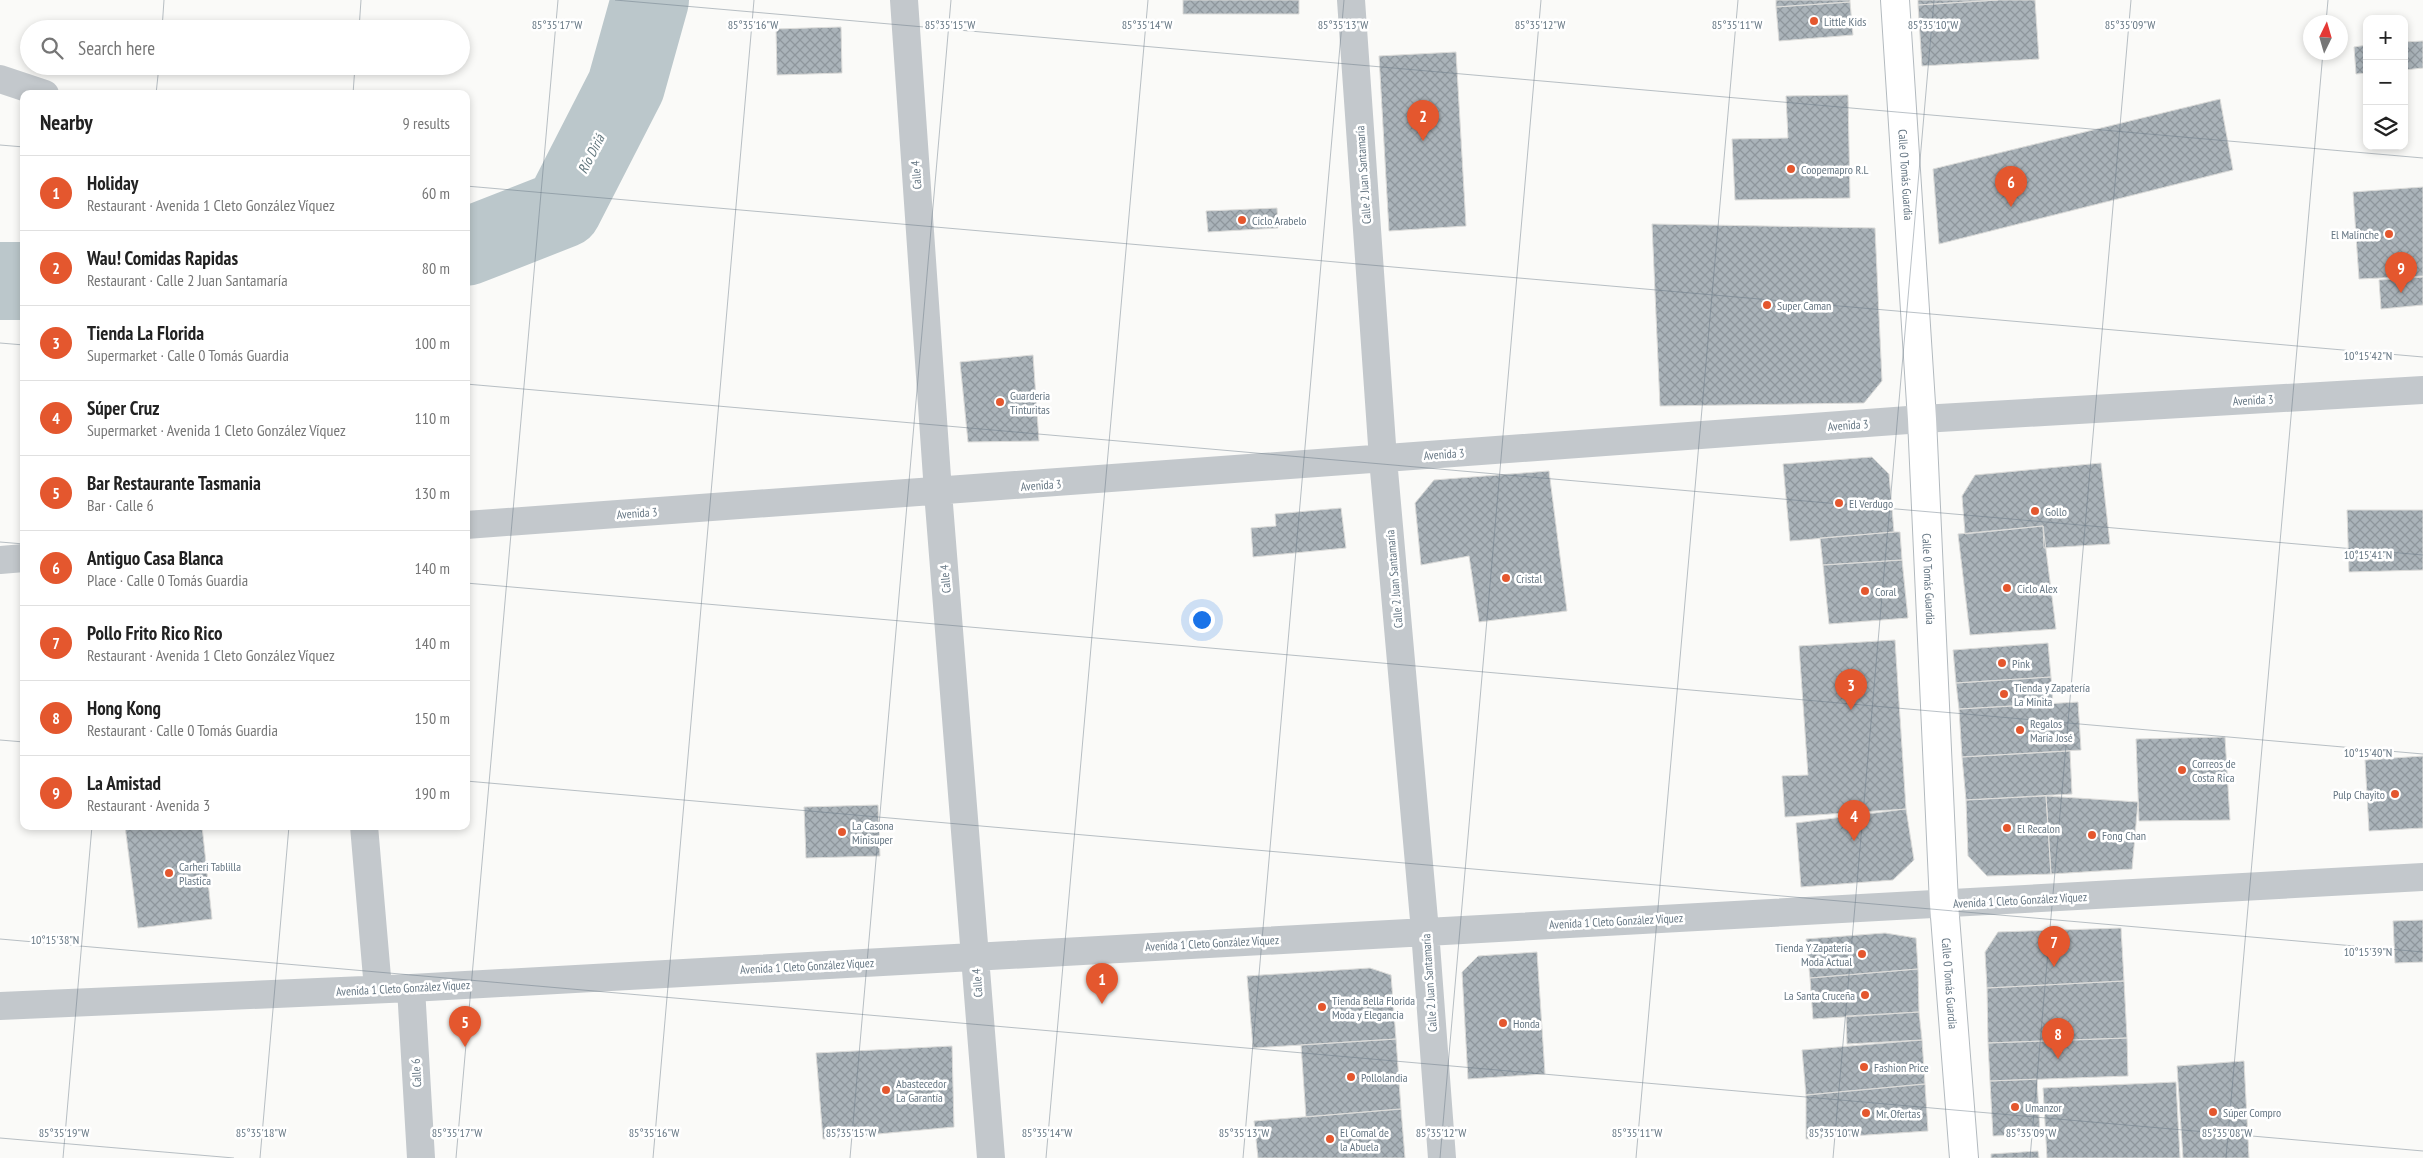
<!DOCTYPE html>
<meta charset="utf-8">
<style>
body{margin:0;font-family:"PT Sans Narrow",sans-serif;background:#f6f6f6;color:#222}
.controls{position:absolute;right:15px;top:15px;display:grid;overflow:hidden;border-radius:10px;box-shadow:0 2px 8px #0003}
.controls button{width:45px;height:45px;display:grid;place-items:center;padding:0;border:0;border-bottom:1px solid #e0e0e0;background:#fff;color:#222;font:25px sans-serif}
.compass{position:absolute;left:2303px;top:15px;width:45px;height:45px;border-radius:50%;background:#fff;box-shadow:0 2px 8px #0003;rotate:5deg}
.you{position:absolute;left:1201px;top:619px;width:18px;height:18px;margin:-12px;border:4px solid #fff;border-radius:50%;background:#1a73e8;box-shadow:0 0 0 8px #1a73e833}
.badge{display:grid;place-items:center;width:32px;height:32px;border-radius:50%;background:#e4572e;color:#fff;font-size:16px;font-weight:700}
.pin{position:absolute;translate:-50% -41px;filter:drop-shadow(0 1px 2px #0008)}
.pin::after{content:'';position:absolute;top:26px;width:18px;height:15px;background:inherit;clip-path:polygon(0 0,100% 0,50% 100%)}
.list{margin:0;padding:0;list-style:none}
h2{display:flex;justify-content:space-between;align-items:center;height:65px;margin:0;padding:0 20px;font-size:21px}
h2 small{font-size:16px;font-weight:400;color:#767676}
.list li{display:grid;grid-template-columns:32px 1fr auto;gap:15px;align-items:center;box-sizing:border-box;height:75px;padding:0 20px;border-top:1px solid #e0e0e0}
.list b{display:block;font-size:19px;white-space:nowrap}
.list p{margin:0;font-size:16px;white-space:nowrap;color:#767676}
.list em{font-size:16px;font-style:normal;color:#767676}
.icon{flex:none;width:28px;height:28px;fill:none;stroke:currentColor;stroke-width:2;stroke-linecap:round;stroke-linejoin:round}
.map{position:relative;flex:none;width:2423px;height:1158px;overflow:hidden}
.search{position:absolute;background:#fff;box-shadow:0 2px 8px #0003;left:20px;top:20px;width:450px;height:55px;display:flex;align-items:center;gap:12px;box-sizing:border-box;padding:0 18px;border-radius:28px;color:#767676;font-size:19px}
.panel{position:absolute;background:#fff;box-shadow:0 2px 8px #0003;left:20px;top:90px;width:450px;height:740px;border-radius:10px}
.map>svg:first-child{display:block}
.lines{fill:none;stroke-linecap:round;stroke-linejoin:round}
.river{stroke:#bbc7cb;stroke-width:78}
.building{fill:url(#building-cross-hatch);stroke:#dcdcda}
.secondary-casing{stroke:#b3babf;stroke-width:30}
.street{stroke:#c3c8cc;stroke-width:28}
.secondary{stroke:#fff;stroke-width:28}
.ticks{fill:none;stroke:#657683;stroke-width:1;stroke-opacity:0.45}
.poi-dot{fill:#e4572e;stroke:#fff;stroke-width:2}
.labels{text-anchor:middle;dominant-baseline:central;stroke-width:5;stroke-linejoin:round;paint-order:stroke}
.poi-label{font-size:12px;fill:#657683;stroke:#fff;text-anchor:start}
.street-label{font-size:12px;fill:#657683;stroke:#fff}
.water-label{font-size:14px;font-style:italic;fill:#60757c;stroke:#fff}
.ticks-label{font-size:12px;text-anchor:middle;fill:#657683;stroke:#fff;stroke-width:5;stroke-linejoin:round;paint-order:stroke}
</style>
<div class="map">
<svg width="2423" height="1158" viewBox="0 0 2423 1158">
<defs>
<pattern id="building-cross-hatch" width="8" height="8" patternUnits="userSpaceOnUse" patternTransform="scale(1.25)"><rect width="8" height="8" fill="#aab3b9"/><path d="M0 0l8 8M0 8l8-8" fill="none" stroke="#8e969c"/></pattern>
</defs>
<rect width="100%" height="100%" fill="#fafaf8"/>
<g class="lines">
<path class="river" d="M466,247L563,209L626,86L650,0
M0,281H24"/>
</g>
<path class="building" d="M1183,0H1299V14H1183Z
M1776,0H1850V2L1776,7Z
M1918,0H1998L1918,5Z
M1998,0H2035L2039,59L1922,66L1918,5Z
M1850,2L1853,35L1779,41L1776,7Z
M841,27L842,73L777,75L776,29Z
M2423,41V68L2404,70V42Z
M2367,45V73L2356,74L2354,47Z
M1456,52L1466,226L1389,231L1379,56Z
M1848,95L1850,198L1735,200L1732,139L1788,138L1786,96Z
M2220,99L2233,170L1939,244L1933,169Z
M2423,187V276L2359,279L2353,192Z
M1277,208L1278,228L1208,232L1206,211Z
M1652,224L1875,228L1882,381L1864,403L1660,406Z
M2423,277V305L2381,309L2379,280Z
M1033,355L1039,441L968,442L960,362Z
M1872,457L1889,474L1894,532L1790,541L1783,464Z
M2101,463L2110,544L2044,548L2043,526L1965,534L1962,496L1975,475Z
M1549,471L1567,611L1479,622L1469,556L1421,565L1415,503L1434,480Z
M1341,508L1346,548L1253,557L1251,528L1276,526L1275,514Z
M2347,510H2423V570L2349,572Z
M2043,526L2056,629L1970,635L1958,534Z
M1894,532H1900L1902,560L1823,565L1820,538Z
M1902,560L1908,618L1829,624L1823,565Z
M1895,640L1906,809L1785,817L1782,776L1808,775L1799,646Z
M2048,643L2051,677L1956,683L1953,650Z
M2051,677L2053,704L1959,709L1956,683Z
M2078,702L2081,750L1962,757L1959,709Z
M2225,737L2230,820L2139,821L2136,739Z
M2070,751L2072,794L1966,800L1962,757Z
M2423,756V828L2369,831L2365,760Z
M2046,796L2051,874L1987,876L1968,856L1966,800Z
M2046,796L2138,802L2132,869L2051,874Z
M878,805L880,856L806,858L804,807Z
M1906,809L1914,860L1893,880L1801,887L1796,823Z
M125,826H202L212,919L138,928Z
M2423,920V962L2395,963L2393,921Z
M2121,928L2124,981L1987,988L1985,952L1998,932Z
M1885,933L1916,938L1918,969L1810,978L1806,939Z
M1537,952L1545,1074L1468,1079L1462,972L1478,956Z
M1370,968L1391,975L1396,1039L1253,1048L1247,976Z
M1918,969L1919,1012L1813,1019L1810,978Z
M2124,981L2127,1038L1988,1043L1987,988Z
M1919,1012L1922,1040L1847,1044L1846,1016Z
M2127,1038L2128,1076L1990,1081L1988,1043Z
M1396,1039L1401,1109L1306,1117L1301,1045Z
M1922,1040L1925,1084L1806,1095L1802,1050Z
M952,1046L954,1127L823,1139L816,1053Z
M2244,1061L2249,1158H2183L2177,1066Z
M2037,1079L2040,1134L1993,1136L1990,1081Z
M2176,1082L2180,1158H2047L2043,1088Z
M1925,1084L1928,1131L1806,1139V1095Z
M1401,1109L1405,1158H1258L1254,1121Z
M2038,1151L2039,1158H1991V1154Z"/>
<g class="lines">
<g class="secondary-casing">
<g id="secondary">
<path id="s1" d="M1895,0L1922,419L1944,904L1964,1158"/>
</g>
</g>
<path class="street" d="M904,0L938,492L991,1158
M1351,0L1383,459L1425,931L1442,1158
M0,79L45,94
M466,525L1922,419L2423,390
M0,560L24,558
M364,826L378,989
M411,988L421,1158
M0,1006L411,988L2423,877"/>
<use href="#secondary" class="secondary"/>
</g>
<path class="ticks" d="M615,0L2423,158M2326,22L2328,0M162,29L164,0M359,29L361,0M156,94L159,66M353,94L355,66M0,145L24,147M466,186L2423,357M0,343L24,345M466,384L2423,555M0,542L24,544M466,583L2423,754M0,740L24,742M466,781L2423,952M0,939L2423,1151M0,1138L234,1158M63,1158L92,826M260,1158L289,826M456,1158L558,0M653,1158L754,0M850,1158L951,0M1046,1158L1148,0M1243,1158L1344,0M1440,1158L1541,0M1636,1158L1738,0M1833,1158L1934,0M2030,1158L2131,0M2226,1158L2323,52"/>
<g class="poi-dot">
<circle cx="1814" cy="21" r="5"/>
<circle cx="1791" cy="169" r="5"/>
<circle cx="1242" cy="220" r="5"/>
<circle cx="2389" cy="234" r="5"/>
<circle cx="1767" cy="305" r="5"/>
<circle cx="1000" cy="402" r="5"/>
<circle cx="1839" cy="503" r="5"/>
<circle cx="2035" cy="511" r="5"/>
<circle cx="1506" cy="578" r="5"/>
<circle cx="2007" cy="588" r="5"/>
<circle cx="1865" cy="591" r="5"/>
<circle cx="2002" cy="663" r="5"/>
<circle cx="2004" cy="694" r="5"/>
<circle cx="2020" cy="730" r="5"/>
<circle cx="2182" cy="770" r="5"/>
<circle cx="2395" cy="794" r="5"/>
<circle cx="2007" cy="828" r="5"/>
<circle cx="842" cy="832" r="5"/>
<circle cx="2092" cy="835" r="5"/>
<circle cx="169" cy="873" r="5"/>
<circle cx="1862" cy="954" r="5"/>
<circle cx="1865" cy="995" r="5"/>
<circle cx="1322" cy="1007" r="5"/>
<circle cx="1503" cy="1023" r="5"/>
<circle cx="1864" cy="1067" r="5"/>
<circle cx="1351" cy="1077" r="5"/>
<circle cx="886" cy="1090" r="5"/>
<circle cx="2015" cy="1107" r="5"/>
<circle cx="2213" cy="1112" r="5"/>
<circle cx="1866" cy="1113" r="5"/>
<circle cx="1330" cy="1139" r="5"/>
</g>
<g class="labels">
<g class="poi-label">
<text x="1824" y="21">Little Kids</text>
<text x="1801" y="169">Coopemapro R.L</text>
<text x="1252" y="220">Ciclo Arabelo</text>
<text x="2379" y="234" text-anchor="end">El Malinche</text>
<text x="1777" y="305">Super Caman</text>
<text x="1010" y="395">Guarderia<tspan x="1010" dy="14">Tinturitas</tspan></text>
<text x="1849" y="503">El Verdugo</text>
<text x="2045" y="511">Gollo</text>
<text x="1516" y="578">Cristal</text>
<text x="2017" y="588">Ciclo Alex</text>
<text x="1875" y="591">Coral</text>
<text x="2012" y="663">Pink</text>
<text x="2014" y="687">Tienda y Zapatería<tspan x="2014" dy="14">La Minita</tspan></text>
<text x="2030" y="723">Regalos<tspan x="2030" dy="14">María José</tspan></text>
<text x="2192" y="763">Correos de<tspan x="2192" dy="14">Costa Rica</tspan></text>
<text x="2385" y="794" text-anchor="end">Pulp Chayito</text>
<text x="852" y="825">La Casona<tspan x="852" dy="14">Minisuper</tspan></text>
<text x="2017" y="828">El Recalon</text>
<text x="2102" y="835">Fong Chan</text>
<text x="179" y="866">Carheri Tablilla<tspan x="179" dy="14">Plastica</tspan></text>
<text x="1852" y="947" text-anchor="end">Tienda Y Zapatería<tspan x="1852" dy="14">Moda Actual</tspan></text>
<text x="1855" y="995" text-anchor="end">La Santa Cruceña</text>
<text x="1332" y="1000">Tienda Bella Florida<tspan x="1332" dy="14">Moda y Elegancia</tspan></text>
<text x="1513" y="1023">Honda</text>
<text x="1874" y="1067">Fashion Price</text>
<text x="1361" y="1077">Pollolandia</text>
<text x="896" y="1083">Abastecedor<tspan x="896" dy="14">La Garantía</tspan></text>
<text x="2025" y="1107">Umanzor</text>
<text x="2223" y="1112">Súper Compro</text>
<text x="1876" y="1113">Mr. Ofertas</text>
<text x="1340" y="1132">El Comal de<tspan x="1340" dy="14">la Abuela</tspan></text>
</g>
<g class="street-label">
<text transform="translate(916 175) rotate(-94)">Calle 4</text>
<text transform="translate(1363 175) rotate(-94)">Calle 2 Juan Santamaría</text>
<text stroke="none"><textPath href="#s1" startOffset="175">Calle 0 Tomás Guardia</textPath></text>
<text transform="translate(2253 400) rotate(-3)">Avenida 3</text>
<text transform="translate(1848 425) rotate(-4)">Avenida 3</text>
<text transform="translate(1444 454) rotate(-4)">Avenida 3</text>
<text transform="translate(1041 485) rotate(-4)">Avenida 3</text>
<text transform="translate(637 513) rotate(-4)">Avenida 3</text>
<text transform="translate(945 579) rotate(-95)">Calle 4</text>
<text transform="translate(1394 579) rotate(-95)">Calle 2 Juan Santamaría</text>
<text stroke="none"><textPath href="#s1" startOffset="580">Calle 0 Tomás Guardia</textPath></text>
<text transform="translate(2020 900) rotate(-3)">Avenida 1 Cleto González Víquez</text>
<text transform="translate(1616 921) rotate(-3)">Avenida 1 Cleto González Víquez</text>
<text transform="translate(1212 943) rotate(-3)">Avenida 1 Cleto González Víquez</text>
<text transform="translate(807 966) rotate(-3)">Avenida 1 Cleto González Víquez</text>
<text transform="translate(977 983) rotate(-94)">Calle 4</text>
<text transform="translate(1429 983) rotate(-94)">Calle 2 Juan Santamaría</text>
<text stroke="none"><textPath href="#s1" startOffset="985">Calle 0 Tomás Guardia</textPath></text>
<text transform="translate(403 988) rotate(-3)">Avenida 1 Cleto González Víquez</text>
<text transform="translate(416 1073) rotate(-93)">Calle 6</text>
</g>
<g class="water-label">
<text transform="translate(591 154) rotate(-63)">Río Diriá</text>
</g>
</g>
<g class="ticks-label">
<text x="557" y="29">85°35'17"W</text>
<text x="753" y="29">85°35'16"W</text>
<text x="950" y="29">85°35'15"W</text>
<text x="1147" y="29">85°35'14"W</text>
<text x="1343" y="29">85°35'13"W</text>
<text x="1540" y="29">85°35'12"W</text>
<text x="1737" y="29">85°35'11"W</text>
<text x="1933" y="29">85°35'10"W</text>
<text x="2130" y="29">85°35'09"W</text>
<text x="2368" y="360">10°15'42"N</text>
<text x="2368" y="559">10°15'41"N</text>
<text x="2368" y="757">10°15'40"N</text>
<text x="55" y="944">10°15'38"N</text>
<text x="2368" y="956">10°15'39"N</text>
<text x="64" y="1137">85°35'19"W</text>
<text x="261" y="1137">85°35'18"W</text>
<text x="457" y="1137">85°35'17"W</text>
<text x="654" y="1137">85°35'16"W</text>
<text x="851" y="1137">85°35'15"W</text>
<text x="1047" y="1137">85°35'14"W</text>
<text x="1244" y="1137">85°35'13"W</text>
<text x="1441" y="1137">85°35'12"W</text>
<text x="1637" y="1137">85°35'11"W</text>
<text x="1834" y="1137">85°35'10"W</text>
<text x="2031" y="1137">85°35'09"W</text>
<text x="2227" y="1137">85°35'08"W</text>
</g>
</svg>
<div class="controls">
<button>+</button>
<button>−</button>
<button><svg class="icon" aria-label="layers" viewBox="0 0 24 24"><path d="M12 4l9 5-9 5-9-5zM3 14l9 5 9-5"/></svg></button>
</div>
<svg class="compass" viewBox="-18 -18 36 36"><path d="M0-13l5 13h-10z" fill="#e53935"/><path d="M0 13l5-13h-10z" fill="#767676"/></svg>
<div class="you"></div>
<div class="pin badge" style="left:1102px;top:1004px">1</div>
<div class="pin badge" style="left:1423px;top:141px">2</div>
<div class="pin badge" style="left:1851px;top:710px">3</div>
<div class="pin badge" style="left:1854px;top:841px">4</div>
<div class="pin badge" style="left:465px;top:1047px">5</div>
<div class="pin badge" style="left:2011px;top:207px">6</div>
<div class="pin badge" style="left:2054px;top:967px">7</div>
<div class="pin badge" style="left:2058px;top:1059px">8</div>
<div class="pin badge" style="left:2401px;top:293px">9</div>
<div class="search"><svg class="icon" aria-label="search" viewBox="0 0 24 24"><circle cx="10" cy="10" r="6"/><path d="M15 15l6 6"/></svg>Search here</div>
<section class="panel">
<h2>Nearby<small>9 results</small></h2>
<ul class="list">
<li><span class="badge">1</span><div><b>Holiday</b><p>Restaurant · Avenida 1 Cleto González Víquez</p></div><em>60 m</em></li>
<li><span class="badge">2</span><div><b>Wau! Comidas Rapidas</b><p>Restaurant · Calle 2 Juan Santamaría</p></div><em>80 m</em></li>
<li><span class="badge">3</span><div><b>Tienda La Florida</b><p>Supermarket · Calle 0 Tomás Guardia</p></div><em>100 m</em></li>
<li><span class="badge">4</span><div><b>Súper Cruz</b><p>Supermarket · Avenida 1 Cleto González Víquez</p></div><em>110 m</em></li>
<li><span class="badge">5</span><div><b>Bar Restaurante Tasmania</b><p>Bar · Calle 6</p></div><em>130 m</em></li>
<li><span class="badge">6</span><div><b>Antiguo Casa Blanca</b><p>Place · Calle 0 Tomás Guardia</p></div><em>140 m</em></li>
<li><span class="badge">7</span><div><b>Pollo Frito Rico Rico</b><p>Restaurant · Avenida 1 Cleto González Víquez</p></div><em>140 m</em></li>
<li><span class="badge">8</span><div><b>Hong Kong</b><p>Restaurant · Calle 0 Tomás Guardia</p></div><em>150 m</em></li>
<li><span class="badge">9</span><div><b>La Amistad</b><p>Restaurant · Avenida 3</p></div><em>190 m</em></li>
</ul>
</section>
</div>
